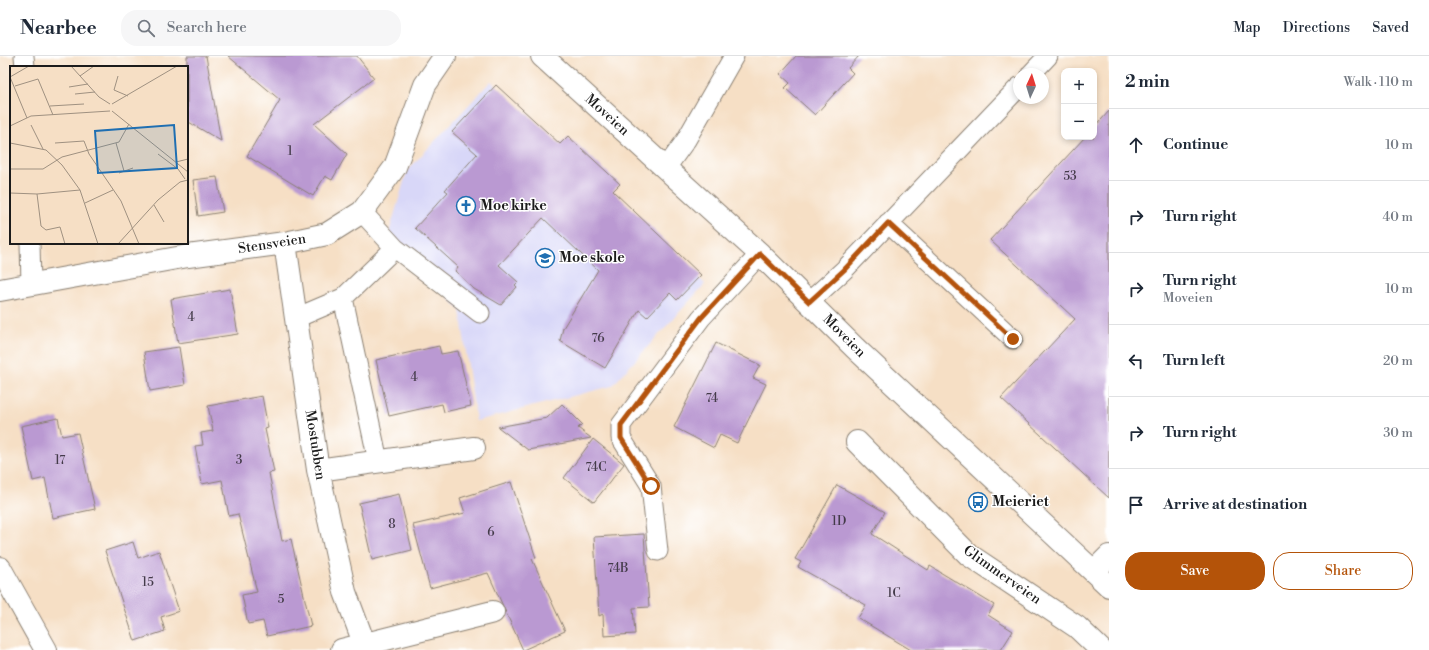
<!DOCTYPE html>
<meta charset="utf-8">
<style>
body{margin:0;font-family:"Libre Bodoni",serif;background:#f6f6f7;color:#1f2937}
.controls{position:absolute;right:12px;top:12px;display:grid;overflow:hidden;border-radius:8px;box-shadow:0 2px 6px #0003}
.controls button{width:36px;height:36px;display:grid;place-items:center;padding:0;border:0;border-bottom:1px solid #e0e1e3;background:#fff;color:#1f2937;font:20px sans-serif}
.compass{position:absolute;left:1013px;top:12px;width:36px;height:36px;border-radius:50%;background:#fff;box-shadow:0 2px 6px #0003;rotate:4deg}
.stop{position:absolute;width:12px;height:12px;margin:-9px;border:3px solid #b45309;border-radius:50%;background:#fff}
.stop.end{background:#b45309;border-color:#fff;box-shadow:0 1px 4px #0008}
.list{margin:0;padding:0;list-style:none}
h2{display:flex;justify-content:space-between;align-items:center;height:52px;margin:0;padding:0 16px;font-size:17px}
h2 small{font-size:13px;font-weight:400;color:#747a83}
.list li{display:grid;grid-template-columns:26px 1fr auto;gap:12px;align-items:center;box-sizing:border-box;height:72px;padding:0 16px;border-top:1px solid #e0e1e3}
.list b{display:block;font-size:15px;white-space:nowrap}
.list p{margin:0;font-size:13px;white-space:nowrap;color:#747a83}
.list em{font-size:13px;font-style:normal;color:#747a83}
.actions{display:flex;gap:8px;padding:12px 16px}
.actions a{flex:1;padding:9px 0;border:1px solid #b45309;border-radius:16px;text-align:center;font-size:14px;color:#b45309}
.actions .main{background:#b45309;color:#fff}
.icon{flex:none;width:22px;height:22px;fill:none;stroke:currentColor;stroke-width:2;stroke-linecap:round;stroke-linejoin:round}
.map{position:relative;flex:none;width:1109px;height:594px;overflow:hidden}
header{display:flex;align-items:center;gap:24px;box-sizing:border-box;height:56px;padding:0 20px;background:#fff;border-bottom:1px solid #e0e1e3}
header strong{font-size:19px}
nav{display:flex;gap:22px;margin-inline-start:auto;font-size:14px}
.search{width:280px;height:36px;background:#f6f6f7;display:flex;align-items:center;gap:10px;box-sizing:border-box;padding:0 14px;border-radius:16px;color:#747a83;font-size:15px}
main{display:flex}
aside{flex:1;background:#fff}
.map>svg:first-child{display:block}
.built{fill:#d8d7f8}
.building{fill:#ba99d2}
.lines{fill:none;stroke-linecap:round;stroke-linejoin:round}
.lane-casing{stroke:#897e70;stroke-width:21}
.street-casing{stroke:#897e70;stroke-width:24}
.secondary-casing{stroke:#897e70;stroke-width:24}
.lane{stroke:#fff;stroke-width:19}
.street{stroke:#fff;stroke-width:22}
.secondary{stroke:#fff;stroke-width:22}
.route{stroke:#b45309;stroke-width:5}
.labels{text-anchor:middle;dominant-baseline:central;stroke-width:3;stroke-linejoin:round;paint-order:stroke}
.number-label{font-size:12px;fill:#443b4a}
.street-label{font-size:14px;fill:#1c1c1c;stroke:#fff}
.poi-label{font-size:14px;font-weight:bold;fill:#1c1c1c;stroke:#fff;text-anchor:start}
.inset-road{fill:none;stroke:#9f9181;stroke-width:1}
.view{fill:#1f6fb2;fill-opacity:0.15;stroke:#1f6fb2;stroke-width:2}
.inset-edge{fill:none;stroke:#1c1c1c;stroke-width:2}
</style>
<header>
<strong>Nearbee</strong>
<div class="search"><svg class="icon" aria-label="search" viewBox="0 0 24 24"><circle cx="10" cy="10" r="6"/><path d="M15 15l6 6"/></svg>Search here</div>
<nav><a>Map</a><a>Directions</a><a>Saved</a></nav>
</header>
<main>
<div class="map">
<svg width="1109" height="594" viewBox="0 0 1109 594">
<rect width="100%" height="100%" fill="#fff"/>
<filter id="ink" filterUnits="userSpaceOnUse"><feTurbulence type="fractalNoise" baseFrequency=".025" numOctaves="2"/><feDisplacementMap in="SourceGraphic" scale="8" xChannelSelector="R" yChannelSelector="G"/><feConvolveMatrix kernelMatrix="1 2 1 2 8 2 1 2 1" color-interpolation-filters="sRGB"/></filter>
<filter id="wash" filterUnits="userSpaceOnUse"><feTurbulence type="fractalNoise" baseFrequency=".012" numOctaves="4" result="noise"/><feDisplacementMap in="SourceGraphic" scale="16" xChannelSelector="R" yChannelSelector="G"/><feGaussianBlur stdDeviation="0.9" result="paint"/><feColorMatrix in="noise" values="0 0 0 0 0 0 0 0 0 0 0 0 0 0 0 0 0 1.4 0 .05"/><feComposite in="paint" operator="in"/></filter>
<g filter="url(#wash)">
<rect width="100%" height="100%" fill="#f6dfc5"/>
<path class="built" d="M491,25L705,228L612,330L476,365L460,254L389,177L407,115Z"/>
<g id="blocks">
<path class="building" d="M187,0H206L221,85L187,65Z
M228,0H357L374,22L314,68L347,98L332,124L325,120L313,140L247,100L280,44Z
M796,0H859L848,12L853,17L815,59L785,32L790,27L780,18Z
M496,29L560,88L568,80L620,128L613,135L701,219L677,244L670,237L647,261L639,254L605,312L560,285L563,272L598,214L543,162L499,209L518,226L515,229L517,231L501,249L474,233L455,215L458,211L415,172L448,136L445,134L477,98L452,76Z
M1109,55V442L1001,342L1075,263L990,184L1085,81H1094V72Z
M217,121L223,156L198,160L193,124Z
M230,233L238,278L178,287L171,243Z
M716,287L760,309L753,322L766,328L737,387L720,379L714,392L674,371Z
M439,290L441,298L458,295L471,350L444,356L442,348L389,360L376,304Z
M179,291L185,329L150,335L144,296Z
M262,340L268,372L265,373L274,416L269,417L282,485L291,483L311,570L267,580L263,565L248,568L242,539L257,536L238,458L229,460L222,424L202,428L195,390L203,389L201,377L213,375L208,350Z
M562,348L582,368L578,372L591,382L528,394L498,371L547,362Z
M58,362L62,380L78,377L95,453L53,462L45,422L33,425L21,370Z
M593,383L624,408L594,446L564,422Z
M511,426L536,502L532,503L565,575L523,594L488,517L430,532L413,469L465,457L460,442Z
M837,429L885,456L872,478L928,514L930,510L994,549L988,559L1013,575L1001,594H911L858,562L866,549L798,511L801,506L795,503Z
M399,438L412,494L372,504L359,447Z
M644,478L649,551L633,552L635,578L604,580L603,558L599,560L594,481Z
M133,486L138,502L159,495L179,555L161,561L165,575L135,585L105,495Z"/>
</g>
</g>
<g filter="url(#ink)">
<use href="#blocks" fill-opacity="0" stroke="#897e70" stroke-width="1"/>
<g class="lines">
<g class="lane-casing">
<path id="lane" d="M24,0L25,11
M1031,18L1048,0
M666,112L686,84L734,0
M362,156L395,192L480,257
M888,167L1013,283
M30,187L31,228
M343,242L378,405
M809,246L844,214L1019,31
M296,262L343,242L395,192
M658,495L651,430L621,382V369L701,262L760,198"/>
</g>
<g class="street-casing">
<path id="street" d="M285,187L318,414L345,536L364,587
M0,234L188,200L285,187L327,178L362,156L395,111L425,29L445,0
M857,386L969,499L1077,571L1101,594
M318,414L474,392
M0,512L46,594
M1094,515L1109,500
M342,594L493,556"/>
</g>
<g class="secondary-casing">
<path id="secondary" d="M542,0L760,198L855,292L1109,530"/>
</g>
<use href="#lane" class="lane"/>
<use href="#street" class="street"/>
<use href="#secondary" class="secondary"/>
</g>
</g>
<g class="lines" filter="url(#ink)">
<path class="route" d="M651,430L621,382V369L701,262L760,198L809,246L844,214L888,167L1013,283"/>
</g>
<defs>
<g id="church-ring" transform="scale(1)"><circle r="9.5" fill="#fff" stroke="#1f6fb2" stroke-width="1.5"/><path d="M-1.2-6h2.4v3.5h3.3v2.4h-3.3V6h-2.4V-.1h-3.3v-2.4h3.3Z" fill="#1f6fb2"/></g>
<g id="school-ring" transform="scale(1)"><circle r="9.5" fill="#fff" stroke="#1f6fb2" stroke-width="1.5"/><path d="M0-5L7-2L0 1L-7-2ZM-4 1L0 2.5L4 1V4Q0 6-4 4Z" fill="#1f6fb2"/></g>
<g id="bus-ring" transform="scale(1)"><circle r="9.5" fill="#fff" stroke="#1f6fb2" stroke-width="1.5"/><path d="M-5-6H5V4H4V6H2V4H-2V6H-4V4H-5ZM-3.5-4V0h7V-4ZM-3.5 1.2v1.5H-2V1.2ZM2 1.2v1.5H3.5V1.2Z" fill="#1f6fb2"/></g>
</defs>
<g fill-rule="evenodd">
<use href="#church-ring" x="466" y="150"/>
<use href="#school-ring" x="545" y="202"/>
<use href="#bus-ring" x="978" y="446"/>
</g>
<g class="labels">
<g class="number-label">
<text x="290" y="95">1</text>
<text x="1070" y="120">53</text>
<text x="191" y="261">4</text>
<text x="598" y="282">76</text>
<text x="414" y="321">4</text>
<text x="712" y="342">74</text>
<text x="60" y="404">17</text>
<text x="239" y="404">3</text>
<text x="596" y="411">74C</text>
<text x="839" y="465">1D</text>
<text x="392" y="468">8</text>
<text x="491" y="476">6</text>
<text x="618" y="512">74B</text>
<text x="148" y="526">15</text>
<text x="894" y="537">1C</text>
<text x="281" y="543">5</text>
</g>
<g class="street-label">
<text transform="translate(607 59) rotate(42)">Moveien</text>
<text transform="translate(272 188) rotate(-9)">Stensveien</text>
<text transform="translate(844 280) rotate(45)">Moveien</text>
<text transform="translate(315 389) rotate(81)">Mostubben</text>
<text transform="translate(1002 519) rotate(35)">Glimmerveien</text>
</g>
<g class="poi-label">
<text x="480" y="150">Moe kirke</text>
<text x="559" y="202">Moe skole</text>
<text x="992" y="446">Meieriet</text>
</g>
</g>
<g transform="translate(10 10)">
<rect width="178" height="178" fill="#f6dfc5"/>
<path class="inset-road" d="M61,0L89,31L100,38M70,10L84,0M108,10L104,24L118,30M0,11L17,52M0,11L19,0M5,20L28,13L43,49M59,21L78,18M65,28L85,26M102,38L167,0M40,40L74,38M102,45L178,106M21,59L33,83M0,60L21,50L100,45M0,77L36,84L52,99L70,124L88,178M45,77L74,75L79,88L111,135L129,178M106,77L114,105M148,88L168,103L175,113M166,96L178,93M0,103H33L52,91L109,76L119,58M109,107L123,102M0,127L27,128L70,124M27,128L31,160L36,164L50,161L55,178M75,137L103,124M144,139L154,156M108,178L148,134L170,116L178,114"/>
<path class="view" d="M164,59L167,102L88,107L85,65Z"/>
<rect width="178" height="178" class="inset-edge"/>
</g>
</svg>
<div class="controls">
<button>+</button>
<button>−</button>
</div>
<svg class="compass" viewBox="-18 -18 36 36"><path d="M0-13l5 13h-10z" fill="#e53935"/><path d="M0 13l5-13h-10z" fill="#747a83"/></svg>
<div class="stop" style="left:651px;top:430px"></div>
<div class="stop end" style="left:1013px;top:283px"></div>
</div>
<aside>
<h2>2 min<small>Walk · 110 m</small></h2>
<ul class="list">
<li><svg class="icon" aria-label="ahead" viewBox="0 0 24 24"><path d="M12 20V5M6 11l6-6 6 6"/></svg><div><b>Continue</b></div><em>10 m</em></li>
<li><svg class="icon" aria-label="right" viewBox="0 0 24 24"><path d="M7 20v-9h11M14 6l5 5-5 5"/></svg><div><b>Turn right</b></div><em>40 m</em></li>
<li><svg class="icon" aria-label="right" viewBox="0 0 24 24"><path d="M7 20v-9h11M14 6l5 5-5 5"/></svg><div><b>Turn right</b><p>Moveien</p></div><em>10 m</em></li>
<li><svg class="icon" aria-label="left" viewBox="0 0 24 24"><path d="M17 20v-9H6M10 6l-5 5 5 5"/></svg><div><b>Turn left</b></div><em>20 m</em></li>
<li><svg class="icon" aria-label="right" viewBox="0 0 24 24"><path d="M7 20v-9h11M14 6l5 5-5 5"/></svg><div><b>Turn right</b></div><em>30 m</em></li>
<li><svg class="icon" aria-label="arrive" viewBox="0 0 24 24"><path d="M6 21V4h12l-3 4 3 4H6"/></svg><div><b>Arrive at destination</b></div></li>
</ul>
<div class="actions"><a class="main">Save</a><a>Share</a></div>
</aside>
</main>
